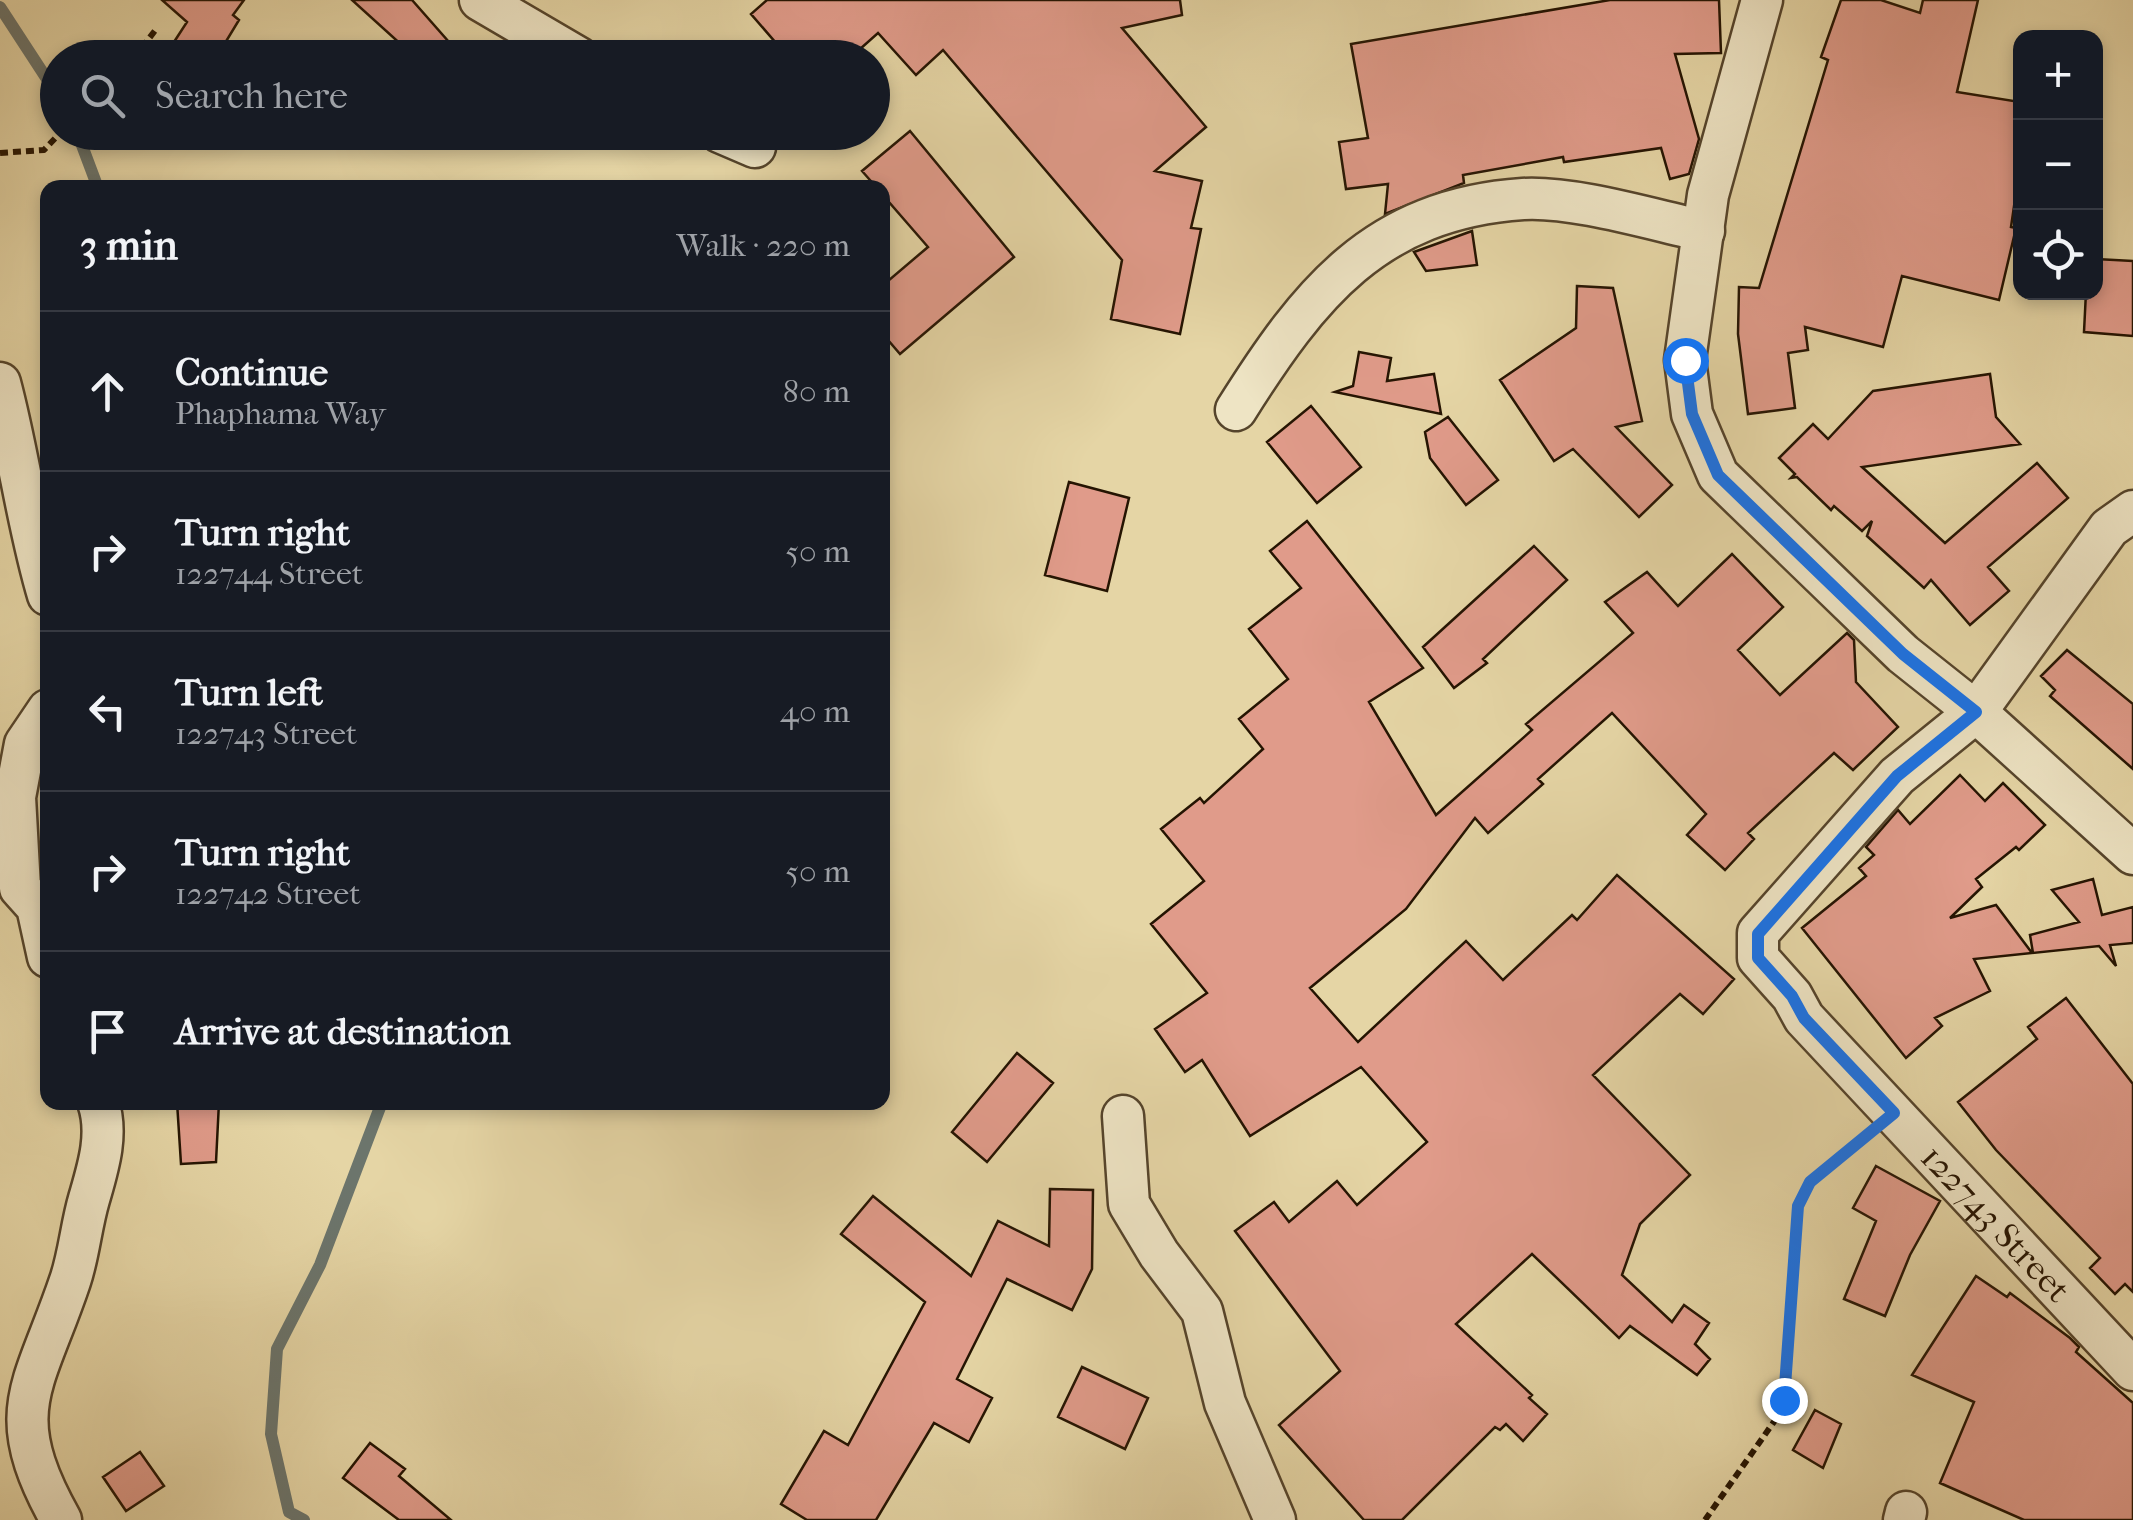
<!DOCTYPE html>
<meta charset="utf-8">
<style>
body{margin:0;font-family:"IM FELL French Canon",serif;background:#242831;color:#f1f3f6}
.controls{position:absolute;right:30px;top:30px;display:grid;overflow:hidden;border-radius:20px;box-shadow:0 5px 15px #0003}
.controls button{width:90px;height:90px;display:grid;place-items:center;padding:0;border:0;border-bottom:2px solid #363941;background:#171b24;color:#f1f3f6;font:50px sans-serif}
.stop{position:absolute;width:30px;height:30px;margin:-22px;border:8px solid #1a73e8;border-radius:50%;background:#fff}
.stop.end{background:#1a73e8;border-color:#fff;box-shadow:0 2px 10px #0008}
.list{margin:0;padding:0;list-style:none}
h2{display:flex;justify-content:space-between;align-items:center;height:130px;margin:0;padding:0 40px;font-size:42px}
h2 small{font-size:32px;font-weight:400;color:#9ea1a6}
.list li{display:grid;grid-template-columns:65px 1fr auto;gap:30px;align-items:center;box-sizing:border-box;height:160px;padding:0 40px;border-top:2px solid #363941}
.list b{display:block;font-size:38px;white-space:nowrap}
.list p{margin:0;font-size:32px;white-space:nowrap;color:#9ea1a6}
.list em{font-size:32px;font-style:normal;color:#9ea1a6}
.icon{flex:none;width:55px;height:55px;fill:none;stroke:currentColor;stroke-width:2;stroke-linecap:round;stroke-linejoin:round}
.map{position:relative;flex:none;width:2133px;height:1520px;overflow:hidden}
.search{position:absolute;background:#171b24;box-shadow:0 5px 15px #0003;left:40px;top:40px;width:850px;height:110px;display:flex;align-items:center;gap:25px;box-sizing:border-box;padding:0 35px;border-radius:55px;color:#9ea1a6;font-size:38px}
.panel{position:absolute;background:#171b24;box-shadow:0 5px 15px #0003;left:40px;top:180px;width:850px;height:930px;border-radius:20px}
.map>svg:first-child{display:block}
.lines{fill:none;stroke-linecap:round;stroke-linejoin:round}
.stream{stroke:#6c756c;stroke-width:12}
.building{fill:#e09b8a;stroke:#251402;stroke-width:2.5}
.minor-casing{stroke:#55442b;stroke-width:45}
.path{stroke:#251402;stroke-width:6;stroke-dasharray:8 5;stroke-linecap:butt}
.minor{stroke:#eee4c4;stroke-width:40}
.route{stroke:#1a73e8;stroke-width:12}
.labels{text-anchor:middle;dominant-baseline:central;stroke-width:9;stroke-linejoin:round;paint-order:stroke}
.street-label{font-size:35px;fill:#251402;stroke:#eee4c4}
</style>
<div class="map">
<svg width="2133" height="1520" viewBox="0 0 2133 1520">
<rect width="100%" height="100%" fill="#e5d5a5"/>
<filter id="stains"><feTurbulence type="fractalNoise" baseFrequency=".002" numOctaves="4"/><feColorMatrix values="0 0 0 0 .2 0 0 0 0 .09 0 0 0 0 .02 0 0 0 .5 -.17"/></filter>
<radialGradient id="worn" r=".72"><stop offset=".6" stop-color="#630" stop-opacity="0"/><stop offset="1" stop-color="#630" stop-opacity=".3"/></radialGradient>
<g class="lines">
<path class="stream" d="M0,7L58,96
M77,132L98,188
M304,1520L289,1512L271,1434L277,1349L320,1265L382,1102"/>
</g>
<path class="building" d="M162,0H244L233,15L239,20L216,58H198L174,42L187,22Z
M352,0H412L463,58H416Z
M767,0H1180L1182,15L1122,28L1206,127L1155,171L1202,181L1191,228L1201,229L1180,334L1111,319L1122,260L943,50L916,75L878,33L850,58H789L751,14Z
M1610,0H1719L1721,53L1675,54L1699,139L1689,174L1670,179L1661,148L1564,162L1563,157L1463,175L1464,183L1385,214L1388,184L1346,189L1339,142L1368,138L1351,44Z
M1841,0H1881L1920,13L1923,0H1978L1957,92L2020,102V165L2011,227L2016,228L1999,300L1902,276L1883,347L1805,327L1808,350L1788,353L1795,408L1748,414L1738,334L1739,287L1759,288L1828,60L1821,57Z
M910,131L1014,257L900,354L882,333V286L928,247L882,194V188H877L862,171Z
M1472,231L1477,265L1426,271L1414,252Z
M2096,259L2133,261V336L2084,332L2086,292H2096Z
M1577,286L1613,288L1642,421L1616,427L1672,485L1639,517L1573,449L1554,461L1500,380L1576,328Z
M1359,352L1391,358L1387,381L1434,374L1441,414L1335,392L1353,386Z
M1990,374L1996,417L2020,444L1862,467L1945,543L2037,463L2068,498L1988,567L2009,591L1970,625L1931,580L1924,588L1867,536L1872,521L1862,531L1834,506L1831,510L1797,477L1791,478L1795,474L1779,458L1813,424L1828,439L1873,391Z
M1311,406L1361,467L1317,503L1267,442Z
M1448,417L1498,480L1466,505L1430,458L1425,432Z
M1069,482L1129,498L1107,591L1045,575Z
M1307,521L1423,668L1369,702L1436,815L1532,730L1526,724L1633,633L1605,602L1647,572L1678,606L1732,554L1783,607L1738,650L1780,695L1847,633L1854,640L1856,682L1898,727L1853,770L1834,753L1748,833L1754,839L1725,870L1687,835L1706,814L1612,713L1538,779L1543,784L1488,833L1475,818L1406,909L1310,988L1358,1042L1466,941L1503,980L1572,915L1577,920L1617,875L1734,979L1703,1014L1680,994L1593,1075L1690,1175L1640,1224L1622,1275L1672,1322L1684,1305L1709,1323L1695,1344L1710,1359L1697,1375L1630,1326L1619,1338L1532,1254L1456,1324L1532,1395L1529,1398L1547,1414L1523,1441L1506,1424L1500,1430L1495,1427L1402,1520H1364L1279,1425L1340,1371L1235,1231L1274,1202L1289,1222L1337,1181L1357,1205L1427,1142L1361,1067L1250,1136L1202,1060L1185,1072L1155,1029L1207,993L1151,924L1204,881L1161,829L1200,798L1204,803L1263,749L1239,719L1288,679L1249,629L1301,588L1270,551Z
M1534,546L1567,580L1483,659L1487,663L1454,688L1423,647Z
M2067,650L2133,704V769L2050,696L2055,690L2041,676Z
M1960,775L1985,801L2003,783L2045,825L2019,850L2016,847L1976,879L1982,887L1950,918L1996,905L2032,953L1974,959L1990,991L1935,1018L1942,1026L1906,1058L1802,928L1866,876L1859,868L1874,855L1866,847L1898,810L1910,824Z
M2093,879L2102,915L2133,907V943L2110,945L2116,966L2099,946L2033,953L2030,935L2079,922L2052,890Z
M2066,998L2133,1084V1292L2125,1284L2115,1294L2090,1268L2100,1258L1996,1150L1958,1102L2037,1039L2028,1027Z
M1017,1053L1053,1083L987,1162L952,1132Z
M177,1102H219L216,1162L181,1164Z
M1876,1166L1940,1201L1910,1255L1885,1316L1844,1299L1876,1221L1853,1208Z
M1050,1189L1093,1190L1092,1269L1072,1310L1007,1279L957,1379L992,1398L969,1442L934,1423L876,1520H807L781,1504L824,1431L848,1445L925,1302L841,1234L873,1196L971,1276L998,1221L1049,1246Z
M1976,1276L2007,1297L2010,1293L2070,1338L2079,1347L2076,1352L2133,1403V1520H2024L1940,1483L1974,1402L1912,1375Z
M1082,1367L1148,1398L1125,1449L1058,1417Z
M1815,1410L1841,1424L1823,1468L1793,1450Z
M370,1443L405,1469L399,1476L451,1520H399L343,1478Z
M140,1452L164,1486L126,1511L103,1477Z"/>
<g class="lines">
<g class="minor-casing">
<g id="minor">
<path d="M480,0L579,58"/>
<path d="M1762,0L1708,195L1685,360L1692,414L1718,475L1903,654L1976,712L2133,854"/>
<path d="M720,132L755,147"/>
<path d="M0,383C19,454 27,525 48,595"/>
<path d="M1236,410C1309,294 1375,209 1523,199C1574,196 1653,220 1704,231"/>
<path id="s1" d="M2133,511L2109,528L1976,712L1897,776L1758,933V958L1792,996L1804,1018L2133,1370"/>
<path d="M48,710L25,744L15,797L20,888L37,907L48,957"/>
<path d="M1123,1116L1129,1204L1159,1254L1202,1311L1225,1403L1275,1520"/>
<path d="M61,1520C0,1411 34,1388 70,1281C79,1255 81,1226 89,1199C98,1168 109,1134 98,1102"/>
<path d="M1904,1520L1906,1512"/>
</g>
</g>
<path class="path" d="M134,58L157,28
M0,153L44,150L61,132
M1705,1520L1778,1416L1784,1400L1798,1206L1811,1183L1863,1139"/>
<use href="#minor" class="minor"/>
</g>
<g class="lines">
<path class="route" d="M1685,360L1692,414L1718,475L1903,654L1976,712L1897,776L1758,934V958L1792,996L1804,1018L1894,1113L1810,1182L1798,1206L1784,1400"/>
</g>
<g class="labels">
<g class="street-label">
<text stroke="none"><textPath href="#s1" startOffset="950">122743 Street</textPath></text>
</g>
</g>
<rect width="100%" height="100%" filter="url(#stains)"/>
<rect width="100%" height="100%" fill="url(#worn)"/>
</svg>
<div class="controls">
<button>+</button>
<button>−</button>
<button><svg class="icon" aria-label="locate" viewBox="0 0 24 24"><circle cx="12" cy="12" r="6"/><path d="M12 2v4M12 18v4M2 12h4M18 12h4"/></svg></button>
</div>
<div class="stop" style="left:1685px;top:360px"></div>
<div class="stop end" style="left:1784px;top:1400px"></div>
<div class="search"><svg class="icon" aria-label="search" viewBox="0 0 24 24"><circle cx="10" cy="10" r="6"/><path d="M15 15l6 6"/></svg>Search here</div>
<section class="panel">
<h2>3 min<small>Walk · 220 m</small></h2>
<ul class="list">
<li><svg class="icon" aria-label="ahead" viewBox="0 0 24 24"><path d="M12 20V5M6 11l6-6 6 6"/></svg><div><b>Continue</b><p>Phaphama Way</p></div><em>80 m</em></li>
<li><svg class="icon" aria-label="right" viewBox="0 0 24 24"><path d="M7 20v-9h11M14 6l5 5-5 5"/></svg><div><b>Turn right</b><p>122744 Street</p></div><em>50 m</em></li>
<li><svg class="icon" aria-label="left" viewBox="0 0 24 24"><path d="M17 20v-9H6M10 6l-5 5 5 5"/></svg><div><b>Turn left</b><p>122743 Street</p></div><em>40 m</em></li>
<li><svg class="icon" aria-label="right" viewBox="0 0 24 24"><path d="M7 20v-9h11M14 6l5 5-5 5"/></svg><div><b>Turn right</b><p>122742 Street</p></div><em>50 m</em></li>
<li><svg class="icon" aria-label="arrive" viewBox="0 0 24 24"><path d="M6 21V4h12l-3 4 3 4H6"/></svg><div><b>Arrive at destination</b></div></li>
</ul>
</section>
</div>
